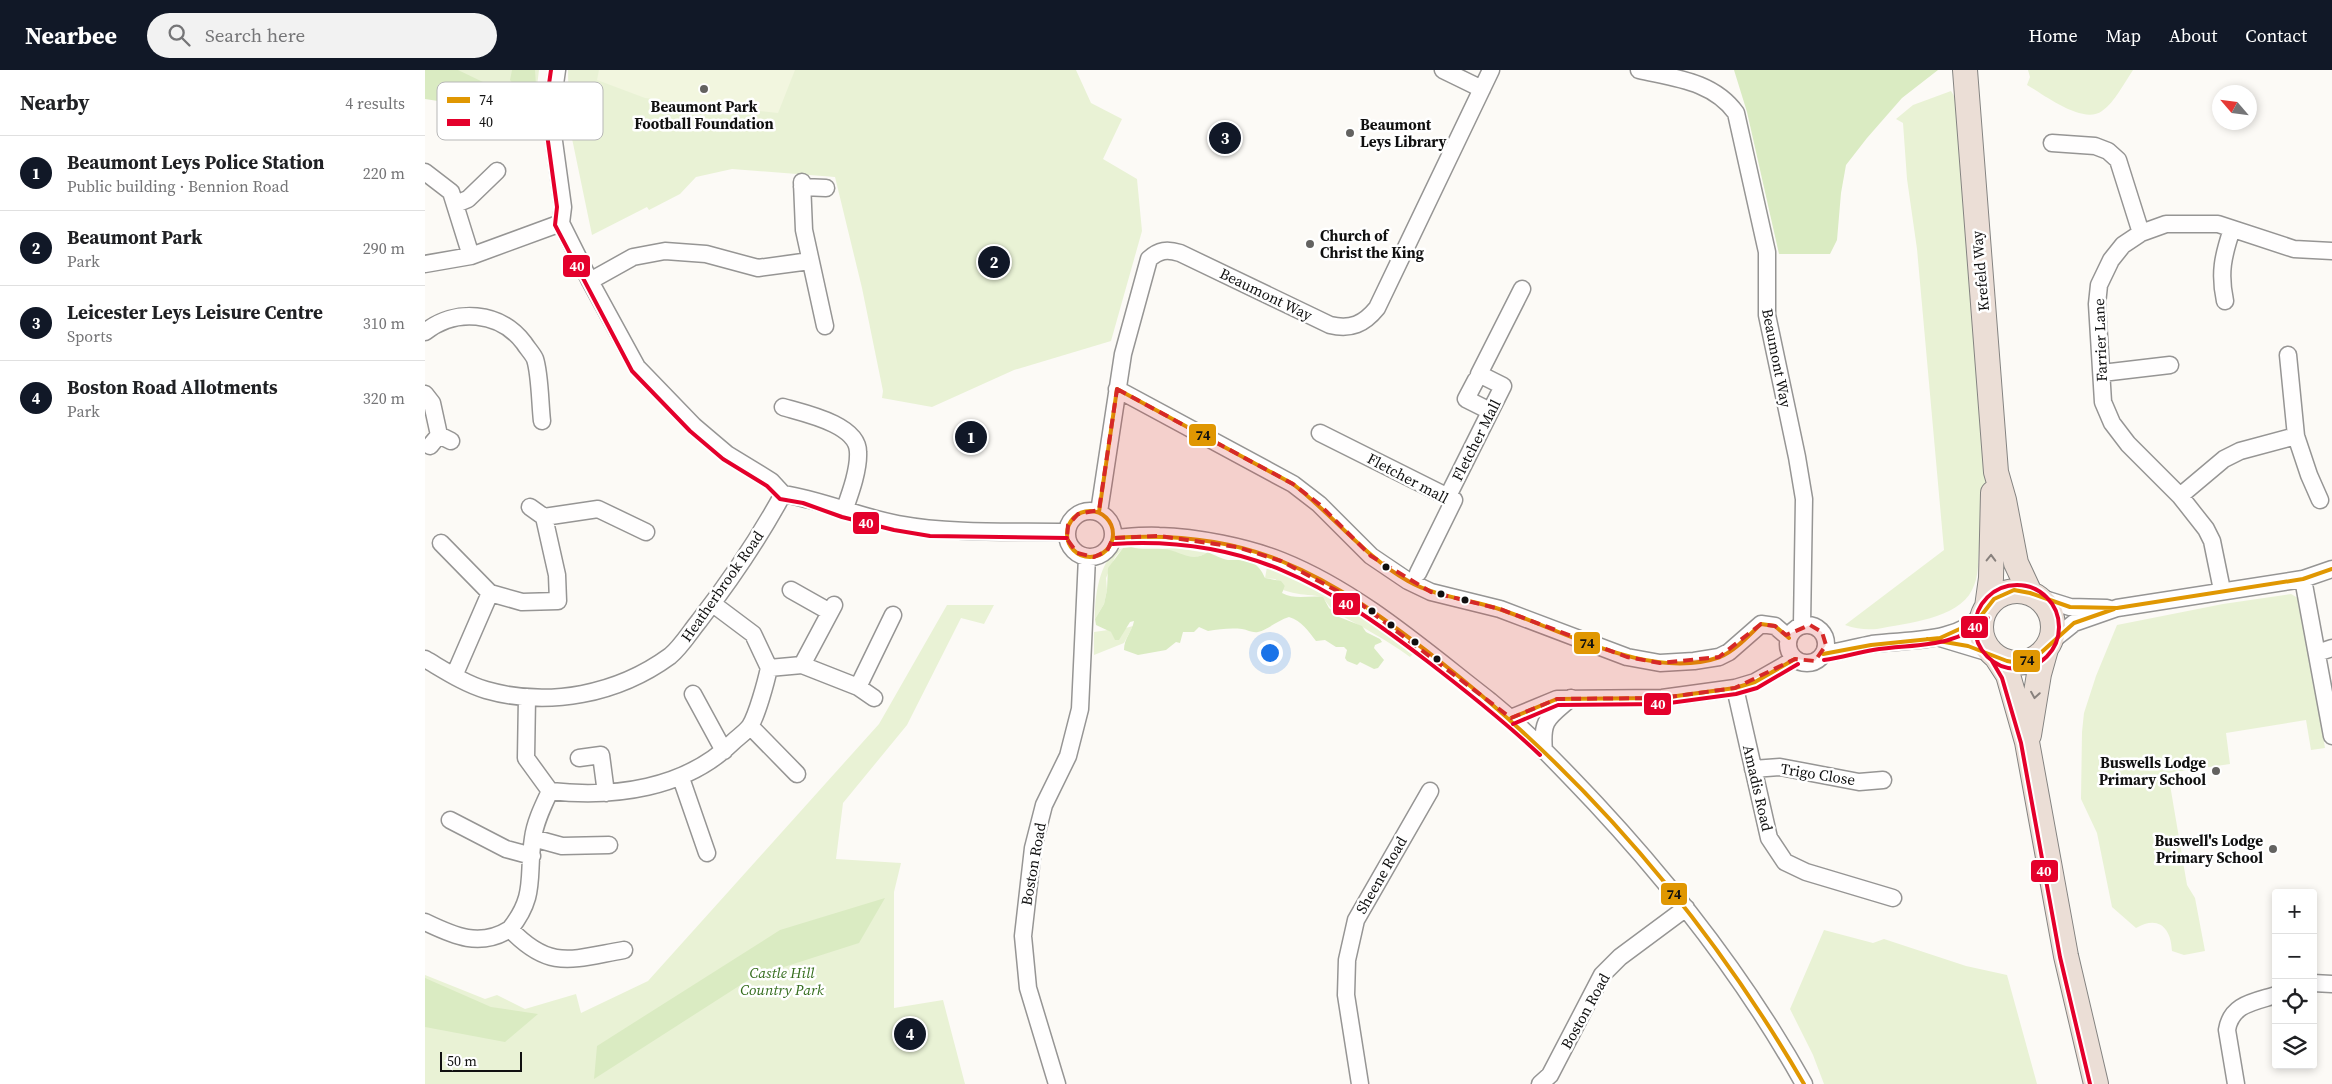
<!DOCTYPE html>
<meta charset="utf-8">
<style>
body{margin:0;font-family:"Source Serif 4",serif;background:#f2f2f2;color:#202124}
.controls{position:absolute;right:15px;bottom:15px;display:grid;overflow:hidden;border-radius:5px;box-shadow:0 2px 8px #0003}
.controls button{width:45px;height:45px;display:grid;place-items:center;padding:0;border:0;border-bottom:1px solid #e0e0e0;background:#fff;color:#202124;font:25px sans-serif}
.compass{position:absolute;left:1787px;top:15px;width:45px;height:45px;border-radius:50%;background:#fff;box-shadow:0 2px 8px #0003;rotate:298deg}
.scale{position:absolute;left:15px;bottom:12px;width:82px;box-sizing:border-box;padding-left:5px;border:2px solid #101010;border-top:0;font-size:14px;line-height:18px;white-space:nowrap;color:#101010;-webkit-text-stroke:4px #fff;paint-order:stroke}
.you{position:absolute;left:844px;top:582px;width:18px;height:18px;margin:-12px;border:4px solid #fff;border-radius:50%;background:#1a73e8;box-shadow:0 0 0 8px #1a73e833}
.badge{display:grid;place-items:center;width:32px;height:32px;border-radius:50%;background:#111827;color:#fff;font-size:16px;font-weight:700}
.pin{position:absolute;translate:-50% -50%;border:2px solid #fff;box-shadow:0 1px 5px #0006}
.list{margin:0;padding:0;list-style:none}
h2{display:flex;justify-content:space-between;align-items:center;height:65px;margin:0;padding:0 20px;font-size:21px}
h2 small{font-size:16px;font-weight:400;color:#757577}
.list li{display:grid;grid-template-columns:32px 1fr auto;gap:15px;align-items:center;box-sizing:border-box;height:75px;padding:0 20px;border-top:1px solid #e0e0e0}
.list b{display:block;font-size:19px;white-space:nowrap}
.list p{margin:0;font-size:16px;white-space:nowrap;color:#757577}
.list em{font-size:16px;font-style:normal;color:#757577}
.icon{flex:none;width:28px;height:28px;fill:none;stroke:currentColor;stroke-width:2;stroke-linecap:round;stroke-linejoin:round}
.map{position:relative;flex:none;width:1907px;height:1014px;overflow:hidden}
header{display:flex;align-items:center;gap:30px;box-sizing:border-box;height:70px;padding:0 25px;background:#111827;color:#fff}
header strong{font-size:24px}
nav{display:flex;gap:28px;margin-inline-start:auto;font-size:18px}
.search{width:350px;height:45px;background:#f2f2f2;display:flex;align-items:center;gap:12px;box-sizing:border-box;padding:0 18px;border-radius:28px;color:#757577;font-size:19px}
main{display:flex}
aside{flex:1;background:#fff}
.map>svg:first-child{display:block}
.green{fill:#e9f2d5}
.forest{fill:#daebc2}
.pitch{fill:#f2f6df}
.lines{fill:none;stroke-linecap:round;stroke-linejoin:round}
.minor-casing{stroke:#969594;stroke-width:19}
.highway-casing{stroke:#848381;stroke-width:26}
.minor{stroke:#fffefe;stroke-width:16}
.highway{stroke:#ebded6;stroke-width:24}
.bus-1-casing{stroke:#fff;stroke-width:8}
.bus-2-casing{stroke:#fff;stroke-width:8}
.bus-1{stroke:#e09702;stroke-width:4}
.bus-2{stroke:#e4002b;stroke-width:4}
.oneway{stroke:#88817d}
.marked{fill:#d62828;fill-opacity:0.2;stroke:#d62828;stroke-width:4;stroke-dasharray:10 6;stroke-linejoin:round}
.poi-dot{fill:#636260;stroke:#fff;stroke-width:2}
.bus-dot{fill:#101010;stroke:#fff;stroke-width:2}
.labels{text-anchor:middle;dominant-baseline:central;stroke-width:5;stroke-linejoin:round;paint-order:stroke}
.poi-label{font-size:15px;font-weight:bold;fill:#101010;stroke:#fff;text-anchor:start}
.street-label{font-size:15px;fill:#101010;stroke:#fff}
.park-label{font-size:15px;font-style:italic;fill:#346c1c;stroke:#fff}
.key{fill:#fff;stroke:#b7b7b7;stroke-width:1}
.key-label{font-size:14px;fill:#101010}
.line-badge{stroke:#fff;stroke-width:2}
.badge-label{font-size:14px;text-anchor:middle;font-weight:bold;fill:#fff}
.pale-badge-label{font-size:14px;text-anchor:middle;font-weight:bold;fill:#111}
</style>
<header>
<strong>Nearbee</strong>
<div class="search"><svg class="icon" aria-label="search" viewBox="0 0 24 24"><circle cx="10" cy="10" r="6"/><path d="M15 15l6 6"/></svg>Search here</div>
<nav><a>Home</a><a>Map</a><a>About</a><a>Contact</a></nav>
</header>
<main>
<aside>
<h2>Nearby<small>4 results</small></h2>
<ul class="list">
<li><span class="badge">1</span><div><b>Beaumont Leys Police Station</b><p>Public building · Bennion Road</p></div><em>220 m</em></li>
<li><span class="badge">2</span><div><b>Beaumont Park</b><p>Park</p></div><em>290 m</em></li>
<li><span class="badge">3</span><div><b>Leicester Leys Leisure Centre</b><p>Sports</p></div><em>310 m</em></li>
<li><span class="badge">4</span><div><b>Boston Road Allotments</b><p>Park</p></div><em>320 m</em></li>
</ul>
</aside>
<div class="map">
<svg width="1907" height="1014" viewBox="0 0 1907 1014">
<rect width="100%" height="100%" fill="#fcfaf6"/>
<path class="green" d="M0,0H114L107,57L0,8Z
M143,0H651L666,33L697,49L678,89L712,109L717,161L686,271L589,300L507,337L457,328L458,321L437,218L410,107L307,99L271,107L255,124L224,140L222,137L167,165L144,54Z
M1603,0H1708C1699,13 1690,32 1677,41C1658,55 1619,25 1602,15L1605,7Z
M1526,21L1529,26L1536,27L1561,356V478H1554C1553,492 1554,507 1547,520C1533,549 1481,553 1452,559C1441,560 1431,559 1420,555L1519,480L1492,179L1482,109L1478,53L1471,49L1488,35Z
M698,478L690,487L681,508L682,520L679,534L670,549C669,529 675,483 698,478Z
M751,478L782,483C767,492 752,483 737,479Z
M842,497L874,508L909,527L989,583L985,587C962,570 937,557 912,543C904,539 901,527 892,526C878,524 873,525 858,520L860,516L850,509L840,508Z
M1866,524L1873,528L1876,534L1900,678L1886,680L1881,650L1801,663L1805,694L1743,703L1762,815L1770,828L1780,881L1759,885L1747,881C1746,857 1733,845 1711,858L1687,837L1672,763L1656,729L1657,662L1659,643L1671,606L1692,555L1798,534Z
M522,535H569L559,554L536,548L482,655L418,733L411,789L476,793L469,822V938L518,930L540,1014H0V905L60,929L72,925L100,939L151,924L156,943L223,911L454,654Z
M708,556L699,573L669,585V562L683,560L686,562Z
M1399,860L1448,873L1459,869L1541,896L1582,905L1612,1014H1399L1388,985L1365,939Z"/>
<path class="forest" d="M0,0H33L60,13L72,40L0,29Z
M87,0H110L113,47L85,10Z
M1309,0H1513L1477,28L1442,68L1421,95L1416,123L1412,170L1405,184H1354L1322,42Z
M706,477C717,480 726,478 738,479C755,480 766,494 783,482C789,485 797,489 803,490C821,490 832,489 840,508L856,511L860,516L857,523C870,530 884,525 898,527L904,538L914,547L937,556L941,562L955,569L957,572L950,575L949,578L959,590L953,598L949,599L935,592L932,595L922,591L920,588L922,580L919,577H911L900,570L891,571C883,561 877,551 864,547C853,550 844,559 833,562C827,563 823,560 817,559C806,558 794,559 783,561L774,557L769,562H758L755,573L751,572L741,580L713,585L699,580C699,568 707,562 709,551L705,552L694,570H690L686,562L671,555L670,549L679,534L682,520L683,498L698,478Z
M460,828L434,873L328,907L169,1009L172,976L355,860Z
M0,908L66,937L113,944L80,972L0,957Z"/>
<path class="pitch" d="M174,0H370L353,43L220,28L172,10Z"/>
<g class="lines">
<g class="minor-casing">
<path id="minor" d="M132,0L129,21L128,64L138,137L136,153L165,211L212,297L269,356L302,384L346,411L358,424
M1018,0L1057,19
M1214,0C1249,8 1288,11 1311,43L1342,182V245L1372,387L1379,429L1377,555
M1627,73L1670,76L1683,81L1693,90L1716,163
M0,102L26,122L46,186
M377,112L379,160L400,256
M377,117L401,118
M31,134L43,129L72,101
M0,194L46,186L136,153
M165,211L208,187L240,181L281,184L333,198L385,191
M1800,231C1794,203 1798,186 1807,159
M0,262C30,238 75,241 99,273C102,278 108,284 110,289C115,304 115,334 117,351
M1677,303L1745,295
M1051,310L1041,329L1065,341
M692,319L868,414L894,434L946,486L983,511L1006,522L1075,539L1202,587L1235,593L1269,591L1294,587L1304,582L1336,554L1350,556L1364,568
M0,324L7,333L14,365
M358,337C378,343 433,354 433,382C434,400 425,424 419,441
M895,363L1029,430L993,503
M1871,366L1884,405L1895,430
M5,376L14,365L26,371
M358,424C397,430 434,447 473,454C528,464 586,461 642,462
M1023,426L1078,316L1054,304L1097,219
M1755,426L1799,389L1815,381L1871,366L1863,285
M105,437L119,447
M642 464a23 23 0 1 1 46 0a23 23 0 1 1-46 0Z
M674,442L698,284L724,189C734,180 742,179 755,183L905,255C926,260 939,254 952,238L1066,0
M688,468C703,467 719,465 734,466C772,467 822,477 857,491C934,522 999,580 1065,631C1103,662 1137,698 1171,734C1251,820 1322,912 1379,1014
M16,473L65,523
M1878,509L1907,666
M366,520L405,542
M1797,520L1787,471L1781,459L1755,426L1703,374L1687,353L1678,332L1672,234L1674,215L1686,190L1698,175L1716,163L1741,154H1793L1869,179L1907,181
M1613,527L1645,537L1682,538
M1363 574a19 19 0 1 1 38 0a19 19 0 1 1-38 0Z
M1515,568L1568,584
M1624,573L1649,553L1692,538L1878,509L1907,499
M1892,583L1907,578
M1398,584C1415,582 1431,577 1447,574C1485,569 1531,574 1559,543
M0,589C19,600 40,614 61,620C124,638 193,624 245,586C256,577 265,562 274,551C305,511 334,468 358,424
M377,595L409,535
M344,598L377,595L433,617L449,628
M29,606L65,523L97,532L133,531L132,505L119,447L173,439L221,462
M433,617L468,545
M1310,618L1344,768L1360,792L1381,802L1468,828
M268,624L299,681
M102,627L101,688L125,721C189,728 260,719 308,672C313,667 321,662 325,656C332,645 341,612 344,598L328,564L288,534
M1086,648L1132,629L1237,628L1310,618L1330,612L1370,589
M325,656L372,704
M1119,681C1116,649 1123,648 1146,628
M154,688L176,685L181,723
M1328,699L1355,697L1434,712L1458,710
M256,708L282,783
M125,721C118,736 110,752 108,768C102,807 112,825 85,859C125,901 147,889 199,880
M25,750L81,779L107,786
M108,768L137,776L184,775
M0,852C29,866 55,878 85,859
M1888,913L1907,914
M632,1014L603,918L598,866L608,778L619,735L643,686L655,639L662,487
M935,1014L921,925L922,890L931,850L1005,721
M1115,1014L1125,1005L1177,905L1195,887L1261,838
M1811,1014L1802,960C1806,934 1829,932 1851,925"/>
</g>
<g class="highway-casing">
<path id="highway" d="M1540,0L1571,402L1579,430L1591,493L1605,523
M1556 557a36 36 0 1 1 72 0a36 36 0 1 1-72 0Z
M1562,537L1566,508L1568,423
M1572,588L1583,605L1602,672L1641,886L1671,1014
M1604,665L1614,604L1621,579"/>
</g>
<use href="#minor" class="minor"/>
<use href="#highway" class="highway"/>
<g class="bus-1-casing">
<path id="bus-1" d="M642 464a23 23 0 1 1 46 0a23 23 0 1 1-46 0Z
M674,442L692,319L868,414C908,445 939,486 983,511C1013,528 1046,529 1077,540C1141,562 1227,611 1295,587C1310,581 1324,565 1336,554L1350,556L1364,568
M688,468C745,464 803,469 856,491C914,514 964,552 1012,589C1162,707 1283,849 1379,1014
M1502,569L1543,576L1582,591L1594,593L1610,588L1649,553L1689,539
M1398,584L1446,575L1515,568L1552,551L1569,529L1589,520L1605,523L1645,537L1692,538L1878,509L1907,499
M1086,648L1132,629L1237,628L1310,618L1330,612L1370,589"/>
</g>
<g class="bus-2-casing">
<path id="bus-2" d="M126,0L123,21L122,64L132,137L130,155L207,301L265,361L298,389L342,416L355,429L378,433L417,447L469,460L505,466L642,468
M688,474C820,465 902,514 1002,591C1041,621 1079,651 1115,685
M1550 557a42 42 0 1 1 84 0a42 42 0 1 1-84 0Z
M1399,590C1415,588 1431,583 1448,580C1492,573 1527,580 1563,548
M1567,591L1577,608L1596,673L1635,887L1665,1014
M1088,654L1133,635L1237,634L1311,624L1332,618L1373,594"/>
</g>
<use href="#bus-1" class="bus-1"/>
<use href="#bus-2" class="bus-2"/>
</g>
<defs><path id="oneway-chevron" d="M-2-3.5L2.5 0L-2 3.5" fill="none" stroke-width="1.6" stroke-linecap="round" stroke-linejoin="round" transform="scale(1.25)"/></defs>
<g class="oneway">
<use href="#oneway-chevron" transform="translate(1566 488) rotate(-89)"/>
<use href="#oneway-chevron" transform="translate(1610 625) rotate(99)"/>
</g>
<path class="marked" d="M692,319L868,414L894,434L946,486L1006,522L1075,539L1202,587L1235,593L1294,587L1336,554L1350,556L1361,565L1385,555L1397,562L1401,575L1390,591L1370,589L1310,618L1237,628L1132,629L1086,648L933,532L856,491L812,477L734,466L688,468L682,481L669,487L652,483L642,469L643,455L653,444L674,440Z"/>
<g class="poi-dot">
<circle cx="279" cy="19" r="5"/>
<circle cx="925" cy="63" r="5"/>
<circle cx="885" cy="174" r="5"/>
<circle cx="1791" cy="701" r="5"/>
<circle cx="1848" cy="779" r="5"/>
</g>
<g class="bus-dot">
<circle cx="961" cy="497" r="4.5"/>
<circle cx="1016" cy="524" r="4.5"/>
<circle cx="1040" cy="530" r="4.5"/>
<circle cx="947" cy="541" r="4.5"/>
<circle cx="966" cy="555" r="4.5"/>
<circle cx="990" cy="572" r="4.5"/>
<circle cx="1012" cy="589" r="4.5"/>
</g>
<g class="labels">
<g class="poi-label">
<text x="279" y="36" text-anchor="middle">Beaumont Park<tspan x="279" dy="17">Football Foundation</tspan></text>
<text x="935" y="54">Beaumont<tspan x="935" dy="17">Leys Library</tspan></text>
<text x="895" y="165">Church of<tspan x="895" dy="17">Christ the King</tspan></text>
<text x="1781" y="692" text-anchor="end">Buswells Lodge<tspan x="1781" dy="17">Primary School</tspan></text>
<text x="1838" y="770" text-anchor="end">Buswell's Lodge<tspan x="1838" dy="17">Primary School</tspan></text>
</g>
<g class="street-label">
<text transform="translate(1555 201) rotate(-95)">Krefeld Way</text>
<text transform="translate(841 224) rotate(26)">Beaumont Way</text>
<text transform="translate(1675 270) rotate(-92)">Farrier Lane</text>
<text transform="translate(1352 288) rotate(79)">Beaumont Way</text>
<text transform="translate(1051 370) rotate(-63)">Fletcher Mall</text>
<text transform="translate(983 408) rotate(28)">Fletcher mall</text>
<text transform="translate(297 516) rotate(-55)">Heatherbrook Road</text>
<text transform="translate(1393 704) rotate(9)">Trigo Close</text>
<text transform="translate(1333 718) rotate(77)">Amadis Road</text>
<text transform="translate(608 794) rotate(-80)">Boston Road</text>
<text transform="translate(956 805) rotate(-60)">Sheene Road</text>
<text transform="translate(1160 941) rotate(-61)">Boston Road</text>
</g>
<g class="park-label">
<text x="357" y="902">Castle Hill<tspan x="357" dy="17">Country Park</tspan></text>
</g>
</g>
<rect x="12" y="12" width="166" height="58" rx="8" class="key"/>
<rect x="22" y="27" width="23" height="6" fill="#e09702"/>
<rect x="22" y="49" width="23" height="7" fill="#e4002b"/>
<g class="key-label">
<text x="54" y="35">74</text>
<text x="54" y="57">40</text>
</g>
<g class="line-badge">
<rect x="137" y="184" width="29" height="24" rx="5" fill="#e4002b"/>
<rect x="763" y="353" width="29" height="24" rx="5" fill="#e09702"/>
<rect x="427" y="441" width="28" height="24" rx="5" fill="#e4002b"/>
<rect x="907" y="522" width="29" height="24" rx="5" fill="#e4002b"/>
<rect x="1535" y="545" width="29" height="24" rx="5" fill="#e4002b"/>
<rect x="1148" y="561" width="28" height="24" rx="5" fill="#e09702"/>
<rect x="1587" y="579" width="29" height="24" rx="5" fill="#e09702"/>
<rect x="1218" y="622" width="29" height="24" rx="5" fill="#e4002b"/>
<rect x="1605" y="789" width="29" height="24" rx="5" fill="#e4002b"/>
<rect x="1235" y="812" width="28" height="24" rx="5" fill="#e09702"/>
</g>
<g class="badge-label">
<text x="152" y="201">40</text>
<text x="441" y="458">40</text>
<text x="921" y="539">40</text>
<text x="1550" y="562">40</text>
<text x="1233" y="639">40</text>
<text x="1619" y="806">40</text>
</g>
<g class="pale-badge-label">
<text x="778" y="370">74</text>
<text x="1162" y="578">74</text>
<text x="1602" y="595">74</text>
<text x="1249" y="829">74</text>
</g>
</svg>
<div class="controls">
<button>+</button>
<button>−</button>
<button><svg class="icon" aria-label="locate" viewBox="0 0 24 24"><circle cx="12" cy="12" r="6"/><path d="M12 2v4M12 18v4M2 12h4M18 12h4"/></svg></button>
<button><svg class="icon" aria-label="layers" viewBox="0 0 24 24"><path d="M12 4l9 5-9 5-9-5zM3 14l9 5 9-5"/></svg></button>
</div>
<svg class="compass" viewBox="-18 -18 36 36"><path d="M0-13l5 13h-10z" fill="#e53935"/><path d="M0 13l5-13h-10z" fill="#757577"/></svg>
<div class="scale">50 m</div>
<div class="you"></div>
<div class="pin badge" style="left:546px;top:367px">1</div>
<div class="pin badge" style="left:569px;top:192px">2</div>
<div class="pin badge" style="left:800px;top:68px">3</div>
<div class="pin badge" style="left:485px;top:964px">4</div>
</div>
</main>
